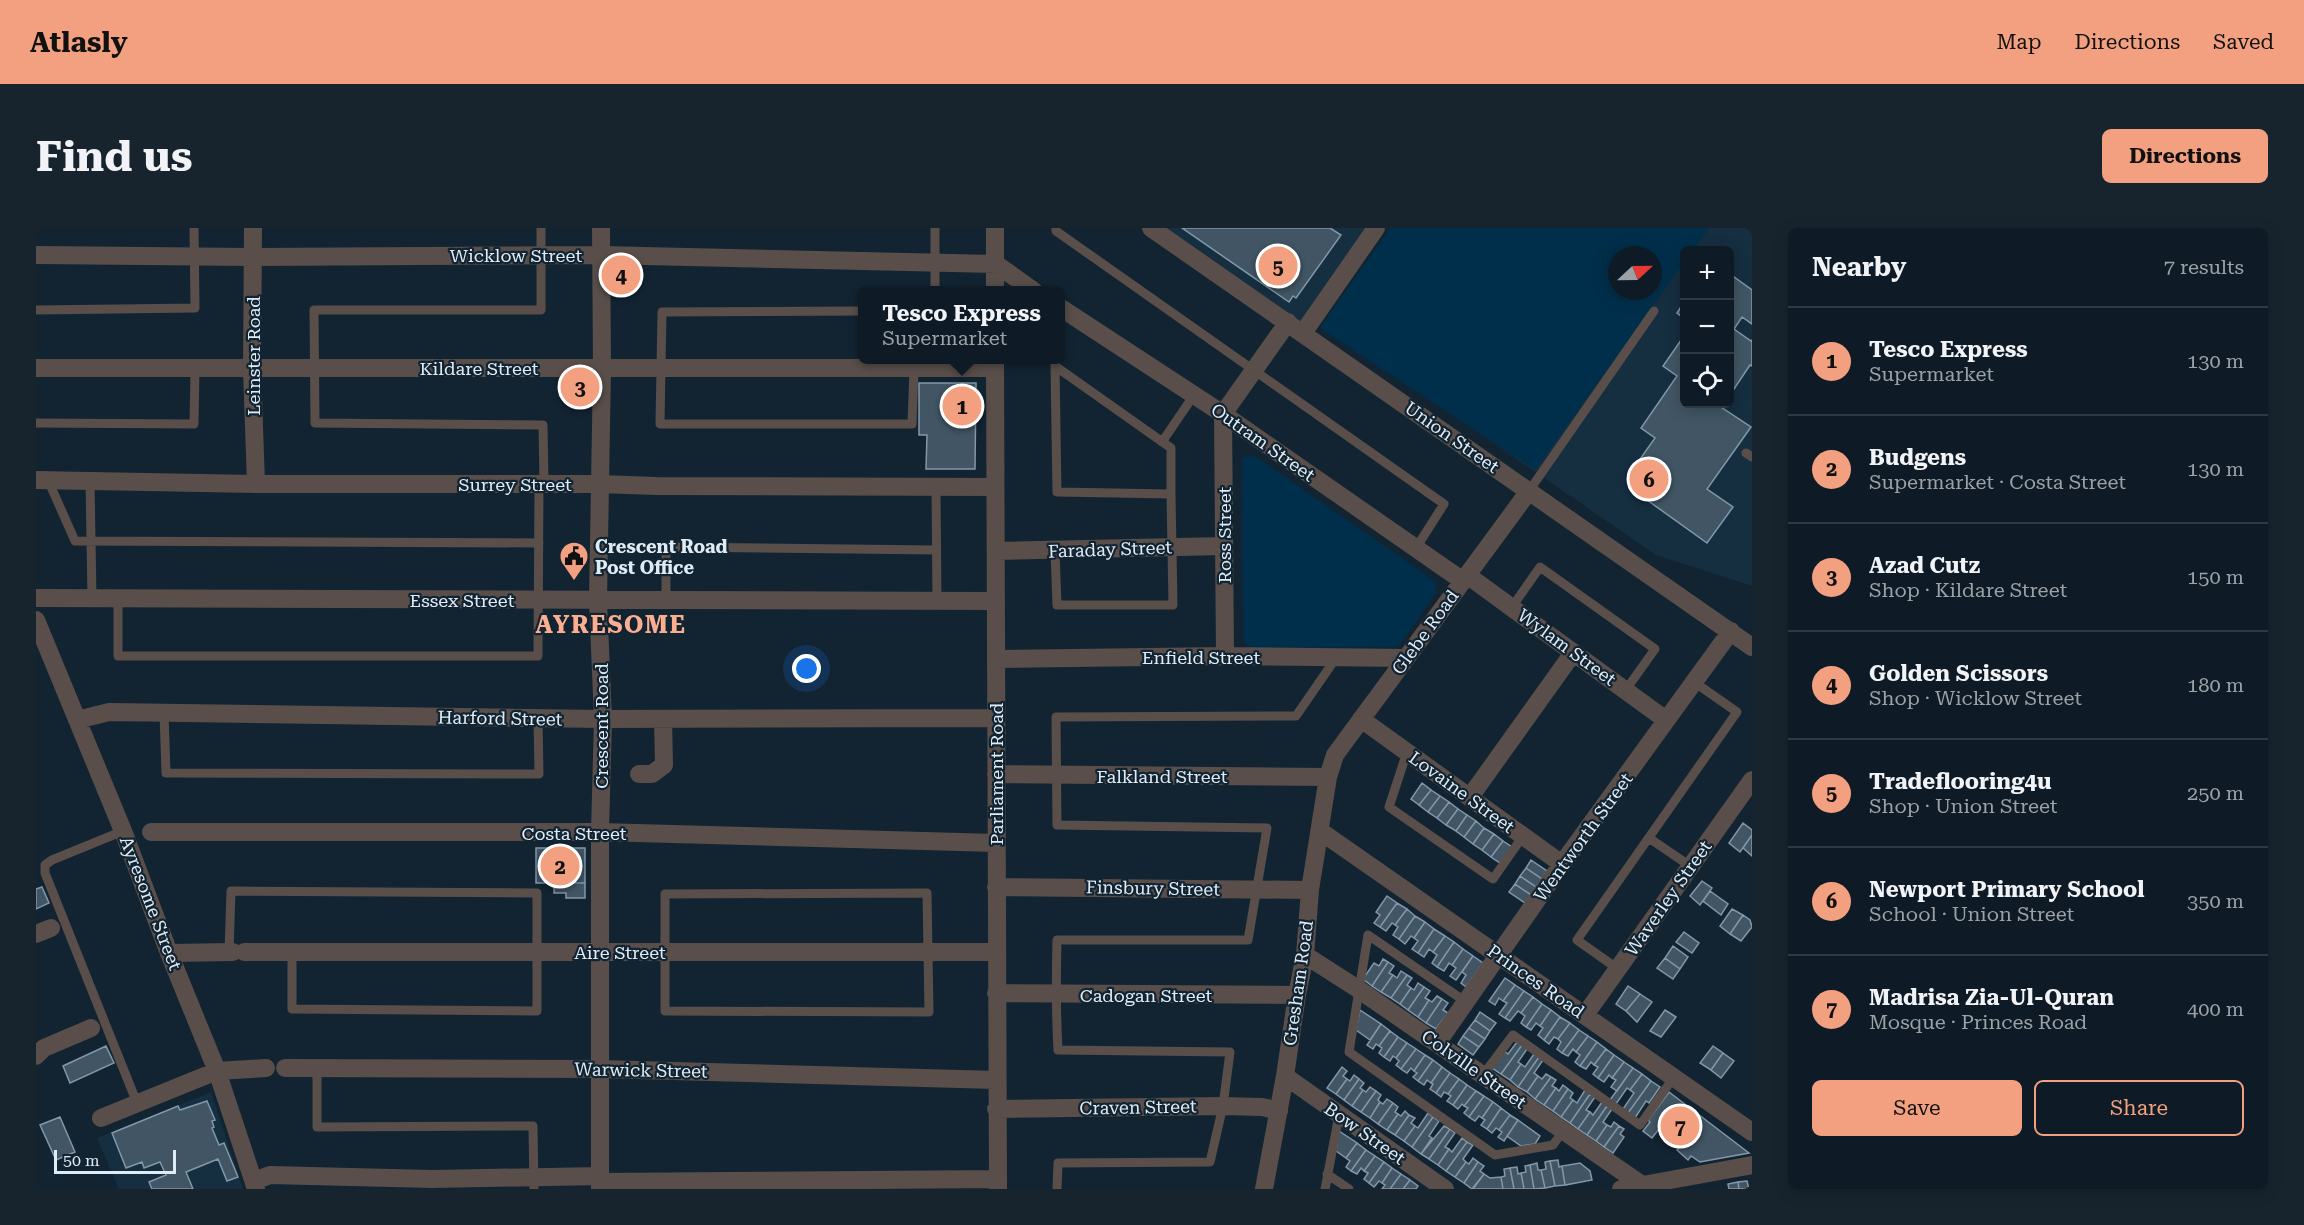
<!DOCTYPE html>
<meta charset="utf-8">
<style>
body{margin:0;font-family:"Roboto Serif",serif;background:#17242e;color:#f1f3f6}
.controls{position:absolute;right:18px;top:18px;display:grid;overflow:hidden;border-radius:9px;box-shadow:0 3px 15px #0003}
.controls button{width:54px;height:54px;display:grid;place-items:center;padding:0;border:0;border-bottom:2px solid #2e3943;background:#0e1b26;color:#f1f3f6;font:30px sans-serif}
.compass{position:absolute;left:1572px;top:18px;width:54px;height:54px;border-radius:50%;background:#0e1b26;box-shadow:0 3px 15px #0003;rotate:68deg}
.scale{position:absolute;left:18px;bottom:15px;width:122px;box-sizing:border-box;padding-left:6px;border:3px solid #e0ecf5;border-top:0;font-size:16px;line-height:21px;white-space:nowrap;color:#e0ecf5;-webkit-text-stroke:4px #122432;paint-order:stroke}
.you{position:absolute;left:771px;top:441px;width:21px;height:21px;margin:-15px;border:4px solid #fff;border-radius:50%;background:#1a73e8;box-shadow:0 0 0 9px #1a73e833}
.badge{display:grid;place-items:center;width:39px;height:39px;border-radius:50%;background:#f2a07f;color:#111;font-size:20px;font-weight:700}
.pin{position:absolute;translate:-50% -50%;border:3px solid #fff;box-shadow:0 2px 6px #0006}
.popup{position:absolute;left:822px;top:58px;width:207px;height:78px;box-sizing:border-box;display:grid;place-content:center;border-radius:9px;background:#0e1b26;filter:drop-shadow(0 2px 4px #0005);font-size:20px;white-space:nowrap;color:#9ba1a7}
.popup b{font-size:22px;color:#f1f3f6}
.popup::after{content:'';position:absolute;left:50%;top:100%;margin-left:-12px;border:12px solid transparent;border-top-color:#0e1b26}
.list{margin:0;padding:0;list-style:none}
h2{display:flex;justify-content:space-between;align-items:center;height:78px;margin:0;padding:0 24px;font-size:26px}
h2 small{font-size:20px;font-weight:400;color:#9ba1a7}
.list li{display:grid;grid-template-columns:39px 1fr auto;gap:18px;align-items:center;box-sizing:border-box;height:108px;padding:0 24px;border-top:2px solid #2e3943}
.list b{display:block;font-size:22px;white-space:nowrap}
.list p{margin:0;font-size:20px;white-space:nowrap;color:#9ba1a7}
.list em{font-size:20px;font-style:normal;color:#9ba1a7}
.actions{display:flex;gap:12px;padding:18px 24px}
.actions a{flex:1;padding:14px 0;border:2px solid #f2a07f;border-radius:9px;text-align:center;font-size:21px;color:#f2a07f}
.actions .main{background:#f2a07f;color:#111}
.icon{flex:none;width:33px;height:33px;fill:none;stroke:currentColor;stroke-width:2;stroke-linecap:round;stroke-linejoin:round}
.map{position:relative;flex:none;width:1716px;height:961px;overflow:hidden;border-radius:9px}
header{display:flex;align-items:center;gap:36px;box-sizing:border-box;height:84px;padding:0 30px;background:#f2a07f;color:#111}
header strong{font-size:28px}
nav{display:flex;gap:33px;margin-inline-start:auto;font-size:21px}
.intro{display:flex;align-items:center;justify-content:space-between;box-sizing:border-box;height:144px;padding:0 36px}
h1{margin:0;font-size:42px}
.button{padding:15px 27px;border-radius:9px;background:#f2a07f;color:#111;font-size:21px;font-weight:700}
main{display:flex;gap:36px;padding:0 36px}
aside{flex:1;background:#0e1b26;border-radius:9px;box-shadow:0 3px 15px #0003}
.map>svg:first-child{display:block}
.built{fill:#152e40;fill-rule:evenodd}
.green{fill:#002f4b;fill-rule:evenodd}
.building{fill:#415564;stroke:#8298a9;stroke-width:1.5}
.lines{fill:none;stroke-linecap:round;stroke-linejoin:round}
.lane{stroke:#594e4a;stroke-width:9}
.street{stroke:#594e4a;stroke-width:18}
.labels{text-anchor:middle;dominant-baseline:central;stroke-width:4.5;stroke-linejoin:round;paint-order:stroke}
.street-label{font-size:18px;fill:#e0ecf5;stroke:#122432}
.poi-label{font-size:18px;font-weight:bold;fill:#e0ecf5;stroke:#122432;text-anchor:start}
.district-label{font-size:24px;font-weight:bold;letter-spacing:1.5px;fill:#fcaf90;stroke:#122432}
</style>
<header>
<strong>Atlasly</strong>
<nav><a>Map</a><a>Directions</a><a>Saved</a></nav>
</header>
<div class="intro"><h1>Find us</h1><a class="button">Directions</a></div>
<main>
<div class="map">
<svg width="1716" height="961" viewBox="0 0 1716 961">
<rect width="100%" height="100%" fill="#122432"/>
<path class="built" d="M1115,0H1340L1267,105Z
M1356,0H1716V358L1620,327L1309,113ZM1648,22H1694V176H1648ZM1581,27H1617V63H1581Z
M175,864L207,961H83L61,910Z"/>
<path class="green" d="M1354,0H1673L1657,22H1648V34L1499,242L1284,100ZM1581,27H1617V63H1581Z
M1217,227L1400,354L1399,366L1364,416L1356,419L1216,420L1210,417L1207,410L1206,230Z"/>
<path class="building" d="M1146,0H1294L1305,7L1260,70L1257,68L1253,74Z
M1694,46L1716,62V96L1706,89L1698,101L1715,113L1716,112V138L1714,137L1694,167Z
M1648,74V90L1641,85Z
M1648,108V176H1687L1685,179L1715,199L1671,261L1697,279L1671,315L1604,267L1614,253L1597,241L1619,210L1605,200L1641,148L1627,138Z
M883,155H940L939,241H890L891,207H883Z
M1386,555L1395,562L1383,577L1375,571Z
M1395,562L1404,568L1392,584L1383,577Z
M1404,568L1413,574L1401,590L1392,584Z
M1413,574L1422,581L1410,597L1401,590Z
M1422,581L1431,587L1420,603L1410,597Z
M1431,587L1440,593L1428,609L1420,603Z
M1440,593L1448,600L1437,616L1428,609Z
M1707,595L1716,602V607L1704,624L1693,615Z
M1448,600L1458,606L1446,622L1437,616Z
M1458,606L1467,613L1455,629L1446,622Z
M1716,607V628L1707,620Z
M1467,613L1476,619L1464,635L1455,629Z
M500,620H549V655H500Z
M1495,632L1511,643L1506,651L1490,640Z
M1490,640L1506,651L1500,659L1484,648Z
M1484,648L1500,659L1495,667L1479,656Z
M1666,653L1676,660L1664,677L1654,668Z
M518,655H549V670H530V665H518Z
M1479,656L1495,667L1489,675L1473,664Z
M6,659L13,675L0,681V661Z
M1674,663L1692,676L1685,687L1667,673Z
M1351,668L1361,675L1344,699L1338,695L1344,687L1340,684Z
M1361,675L1371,681L1359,697L1356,695L1350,703L1344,699Z
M1371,681L1379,688L1363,711L1357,707L1362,699L1359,697Z
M1696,681L1707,687L1694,706L1684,698Z
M1707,687L1714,692L1716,699L1705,713L1694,706Z
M1379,688L1389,694L1378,710L1375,708L1369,716L1363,711Z
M1389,694L1398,701L1382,725L1376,721L1382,713L1378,710Z
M1398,701L1409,708L1397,724L1393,721L1388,729L1382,725Z
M1648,704L1663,715L1656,725L1640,714Z
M1409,708L1418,714L1401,739L1396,735L1401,727L1397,724Z
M1418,714L1427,721L1416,737L1413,735L1408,743L1401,739Z
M1637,718L1652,729L1644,741L1629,730Z
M1427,721L1437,728L1420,752L1414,748L1420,740L1416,737Z
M1437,728L1447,735L1430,759L1425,755L1430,747L1426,744Z
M1629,730L1644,741L1637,751L1621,740Z
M1347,731L1352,734L1336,758L1327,751L1338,735L1343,738Z
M1352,734L1358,738L1353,745L1357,747L1345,764L1336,758Z
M1365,743L1371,747L1355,770L1345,764L1357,747L1361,750Z
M1371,747L1376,750L1371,757L1375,760L1364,776L1355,770Z
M1469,750L1479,757L1467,773L1463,770L1459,777L1453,773Z
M1382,755L1388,759L1372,782L1364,776L1375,760L1378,762Z
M1479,757L1488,763L1469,790L1463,786L1471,775L1467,773Z
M1592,758L1604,766L1590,783L1580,776Z
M1388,759L1394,763L1389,770L1393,772L1382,789L1372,782Z
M1488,763L1497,769L1485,785L1482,783L1474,793L1469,790Z
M1604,766L1616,774L1601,794L1590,783Z
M1401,768L1406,771L1390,795L1382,789L1393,772L1396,774Z
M1497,769L1506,776L1490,799L1485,795L1489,788L1485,785Z
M1406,771L1412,775L1407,782L1412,785L1400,801L1390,795Z
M1506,776L1515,782L1504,798L1500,795L1495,802L1490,799Z
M1324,782L1345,796L1334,812L1320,802Z
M1515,782L1524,789L1508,812L1502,807L1507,800L1504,798Z
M1629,782L1640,789L1625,809L1614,803Z
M1444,784L1460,795L1454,803L1439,792Z
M1524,789L1534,795L1522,811L1518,809L1513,816L1508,812Z
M1439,792L1454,803L1449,811L1433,800Z
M1534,795L1543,802L1526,825L1521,821L1525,814L1522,811Z
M1345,796L1354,803L1343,818L1340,816L1337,821L1331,817Z
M1433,800L1449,811L1443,819L1427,808Z
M1543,802L1552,808L1540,824L1537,821L1532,828L1526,825Z
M1354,803L1362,809L1348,829L1343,825L1346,820L1343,818Z
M1427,808L1443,819L1437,827L1422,816Z
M1552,808L1561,814L1544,838L1539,834L1544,827L1540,824Z
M1362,809L1371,815L1360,830L1357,828L1354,833L1348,829Z
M1481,814L1486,817L1465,846L1456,840L1468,823L1472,826Z
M1561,814L1570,821L1558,837L1555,834L1550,841L1544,838Z
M1371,815L1380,821L1365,841L1360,837L1363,833L1360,830Z
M1486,817L1491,821L1482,834L1485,836L1474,852L1465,846Z
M70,818L78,835L34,855L27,838Z
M1677,818L1687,825L1675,842L1664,835Z
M1380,821L1389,827L1378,843L1375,840L1371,845L1365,841Z
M1570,821L1578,827L1562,850L1557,846L1562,839L1558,837Z
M1687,825L1698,833L1685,850L1675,842Z
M1498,826L1503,829L1482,859L1474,852L1485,836L1489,839Z
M1389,827L1397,832L1382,853L1377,849L1381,845L1378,843Z
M1578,827L1588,834L1576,850L1573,847L1568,854L1562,850Z
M1503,829L1507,832L1498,845L1502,848L1491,864L1482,859Z
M1397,832L1406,839L1395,855L1391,852L1388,857L1382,853Z
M1588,834L1597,840L1581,863L1575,859L1580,852L1576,850Z
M1306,839L1311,843L1307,848L1311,851L1300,866L1291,860Z
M1406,839L1414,845L1400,865L1394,861L1397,856L1395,855Z
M1597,840L1606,846L1594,862L1591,860L1580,876L1574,872Z
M1414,845L1423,851L1412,866L1408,864L1405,869L1400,865Z
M1510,846L1515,849L1499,871L1491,864L1502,848L1506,851Z
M1606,846L1615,853L1592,885L1587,881L1598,865L1594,862Z
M1318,847L1323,851L1308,872L1300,866L1311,851L1314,853Z
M1515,849L1520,852L1516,858L1520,860L1508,877L1499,871Z
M1323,851L1328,855L1324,860L1327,862L1316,878L1308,872Z
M1423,851L1431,857L1417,877L1411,873L1415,868L1412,866Z
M1615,853L1624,859L1613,875L1610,873L1599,890L1592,885Z
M1431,857L1440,863L1428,878L1426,876L1422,881L1417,877Z
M1527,857L1532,861L1517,883L1508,877L1520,860L1523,863Z
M1334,859L1340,863L1325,884L1316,878L1327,862L1330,864Z
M1532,861L1537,865L1534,870L1537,872L1525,889L1517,883Z
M1549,862L1554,866L1534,895L1525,889L1537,872L1541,875Z
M1340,863L1345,867L1342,872L1344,874L1334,890L1325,884Z
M1440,863L1448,868L1433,889L1428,885L1432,880L1428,878Z
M1633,864L1713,925L1664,934L1655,928L1652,932L1641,922L1646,917L1623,901L1616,910L1607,903L1614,894L1612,892Z
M1554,866L1559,869L1550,882L1554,884L1542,901L1534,895Z
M1448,868L1457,874L1446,890L1443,888L1439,893L1433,889Z
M1351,871L1357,875L1342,896L1334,890L1344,874L1347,876Z
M171,873L179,892L176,893L178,899L176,900L183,917L188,915L202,949L191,953L182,931L150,944L157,961H116L113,954L130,947L124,934L108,940L106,934L90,940L76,905L142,878L144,882Z
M1457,874L1465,880L1451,901L1445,897L1449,892L1446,890Z
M1566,874L1571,878L1551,907L1542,901L1554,884L1557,887Z
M1357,875L1362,879L1359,884L1362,886L1351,902L1342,896Z
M1571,878L1576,881L1567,894L1571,897L1560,913L1551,907Z
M1465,880L1474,887L1463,902L1460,900L1456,905L1451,901Z
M1369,883L1373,887L1359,907L1351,902L1362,886L1365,888Z
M1392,885L1397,889L1376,919L1368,913L1379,898L1382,900Z
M1373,887L1379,890L1375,895L1379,898L1368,913L1359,907Z
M1474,887L1482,892L1468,913L1462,909L1466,904L1463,902Z
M24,889L39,924L20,932L4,897Z
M1397,889L1403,893L1393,908L1396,910L1385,926L1376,919Z
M1482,892L1504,908L1499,916L1485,918L1471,908Z
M1578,894L1583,898L1568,919L1560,913L1571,897L1575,899Z
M1408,898L1414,901L1393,931L1385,926Z
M1583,898L1588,901L1584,906L1588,909L1577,925L1568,919Z
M1414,901L1419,905L1409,919L1413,921L1402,937L1393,931Z
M1303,903L1321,915L1310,930L1300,923Z
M1426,910L1431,914L1410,943L1402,937L1413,921L1416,924Z
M1431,914L1437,917L1427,931L1430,934L1419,949L1410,943Z
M1321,915L1330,922L1315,943L1310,939L1314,933L1310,930Z
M1330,922L1339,928L1328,943L1325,940L1321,946L1315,943Z
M1339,928L1348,934L1333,955L1328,951L1332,945L1328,943Z
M1437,930L1442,934L1428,955L1419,949L1430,934L1433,936Z
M1522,932L1523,939L1526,938L1529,957L1519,958L1514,933Z
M1514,933L1519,958L1509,960L1505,942L1510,941L1509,934Z
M1348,934L1356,940L1346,955L1343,953L1338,959L1333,955Z
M1442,934L1448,938L1444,943L1448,946L1436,961L1428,955Z
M1501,935L1502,942H1505L1509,960L1498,961L1494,937Z
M1544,935L1554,943L1556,952L1529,957L1526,938Z
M1494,937L1498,961H1488L1485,945L1490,944L1489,938Z
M1481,939L1482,946L1485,945L1488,961H1478L1474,940Z
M1356,940L1365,946L1354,961H1346L1349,957L1346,955Z
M1474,940L1478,961H1467L1465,949L1469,948L1468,941Z
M1365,946L1374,952L1367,961H1354Z
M1448,946L1454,950L1465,949L1467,961H1437Z
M1374,952L1382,958L1380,961H1367Z
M1711,953L1713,961H1703L1702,954Z
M1702,954L1703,961H1693L1692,956Z"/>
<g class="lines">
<path class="lane" d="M505,0V82H278L279,195L507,197L508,256
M1020,0V3L1408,276L1380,320
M899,63V0
M0,82L159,80L158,0
M827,83L626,84L624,196H876L878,140
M1019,132V138L1021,264L1135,266V220L1019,138
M0,195L158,196L159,141
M1126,214L1158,167
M1710,225L1716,229
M12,252L39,313L503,315
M54,253L56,370
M900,260L901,373
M1493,263L1618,83
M1019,323L1021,377H1137L1135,266
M82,370V428H502L503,256
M630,373V319L900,322
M1476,379L1504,339L1619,421L1589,463
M128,485L130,545L503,546L502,490
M1371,524L1353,579L1457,651L1487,608
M87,603L16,632L9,637V645L101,875
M1613,610L1654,638
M891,665L893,784L629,783V666Z
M193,724L195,663L501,665V783L256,781V724
M1582,741L1541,712L1701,484L1658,454
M1430,774L1332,707L1313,824L1459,927L1517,917L1527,903
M281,841V899L497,898L498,961
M1447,847L1477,807L1604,897L1638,849
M1291,946L1313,961
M1021,961L1022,935L1174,934L1187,878L1194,824L1022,822C1020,785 1020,749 1021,712H1212L1231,600L1021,597L1020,489L1260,488L1300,430
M1289,961L1303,887"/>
<path class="street" d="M217,0L216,141L220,256
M1115,0L1716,419
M0,27L217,29L565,27L960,36L998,63
M959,63V0
M1025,80L1187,186L1427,353
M1267,105L1340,0
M959,132L962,961
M0,140H959
M0,252L220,256H564L620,258L959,259
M960,323L1188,318
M1431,347L1630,492
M0,370L960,373
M0,392L87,603L133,725L181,843L220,961
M1189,428L1187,186L1252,94
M960,431L1189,428L1370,430
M1325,491L1526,636
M41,492L73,484L567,491L960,490
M603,546H616L628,537L627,491
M960,546L1292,549
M1434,569L1537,425
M1284,603L1716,904
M115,604H564L960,615
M960,659L1274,662
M0,706L15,700
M208,724H960
M133,725L197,724
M1269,727L1322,761L1606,957
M960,765L1261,767
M1549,787L1716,552
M1401,815L1526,636L1695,403
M0,828L8,820L55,800
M249,840L565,841L960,852
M1249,848L1409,961
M960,881L1187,878L1226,879L1243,883
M65,890L181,843L230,840
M218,953L234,947L396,951L564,948
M564,954L962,951
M564,961V604L567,491L562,373L566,140L565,0
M1228,961L1249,848L1261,767L1269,727L1274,662L1292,549L1299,527L1493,263
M1585,961L1716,937"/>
</g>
<defs>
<g id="civic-pin" transform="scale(1.5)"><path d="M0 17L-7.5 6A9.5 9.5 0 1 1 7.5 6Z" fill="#f2a07f" stroke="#122432"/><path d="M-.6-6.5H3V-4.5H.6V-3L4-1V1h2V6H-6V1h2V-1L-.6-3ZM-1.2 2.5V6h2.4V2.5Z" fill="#111"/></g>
</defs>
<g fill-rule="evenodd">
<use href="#civic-pin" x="538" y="328"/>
</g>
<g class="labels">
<g class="street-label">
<text x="480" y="27">Wicklow Street</text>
<text transform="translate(217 128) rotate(-90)">Leinster Road</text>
<text x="443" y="140">Kildare Street</text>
<text transform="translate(1416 209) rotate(35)">Union Street</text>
<text transform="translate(1227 214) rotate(35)">Outram Street</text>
<text x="479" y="256">Surrey Street</text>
<text transform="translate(1188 307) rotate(-90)">Ross Street</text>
<text transform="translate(1074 321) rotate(-2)">Faraday Street</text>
<text x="426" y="372">Essex Street</text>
<text transform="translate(1389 404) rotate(-54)">Glebe Road</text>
<text transform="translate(1531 419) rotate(36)">Wylam Street</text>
<text x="1165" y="429">Enfield Street</text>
<text transform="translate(464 490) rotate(1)">Harford Street</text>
<text transform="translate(565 498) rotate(-90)">Crescent Road</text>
<text transform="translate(960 546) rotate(-90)">Parliament Road</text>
<text x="1126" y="548">Falkland Street</text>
<text transform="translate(1426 564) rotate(36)">Lovaine Street</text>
<text x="538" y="605">Costa Street</text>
<text transform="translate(1547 609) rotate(-54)">Wentworth Street</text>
<text transform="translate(1117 660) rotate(1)">Finsbury Street</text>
<text transform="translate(1632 670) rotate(-55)">Waverley Street</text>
<text transform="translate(115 675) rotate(69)">Ayresome Street</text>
<text x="584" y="724">Aire Street</text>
<text transform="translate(1500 753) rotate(35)">Princes Road</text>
<text transform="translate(1262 755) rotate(-82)">Gresham Road</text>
<text x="1110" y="767">Cadogan Street</text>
<text transform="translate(1438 841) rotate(35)">Colville Street</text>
<text transform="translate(605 842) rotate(1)">Warwick Street</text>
<text transform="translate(1102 879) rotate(-1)">Craven Street</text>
<text transform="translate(1329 905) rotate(35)">Bow Street</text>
</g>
<g class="poi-label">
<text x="559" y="318">Crescent Road<tspan x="559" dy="21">Post Office</tspan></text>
</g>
<g class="district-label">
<text x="575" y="397">AYRESOME</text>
</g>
</g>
</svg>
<div class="controls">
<button>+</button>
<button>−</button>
<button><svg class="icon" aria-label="locate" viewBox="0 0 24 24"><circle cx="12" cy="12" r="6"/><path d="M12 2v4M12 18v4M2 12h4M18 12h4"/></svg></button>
</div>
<svg class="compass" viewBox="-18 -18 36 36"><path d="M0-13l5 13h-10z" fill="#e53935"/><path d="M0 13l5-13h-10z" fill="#9ba1a7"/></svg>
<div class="scale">50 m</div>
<div class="you"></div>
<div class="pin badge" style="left:926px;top:178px">1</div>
<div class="popup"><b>Tesco Express</b>Supermarket</div>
<div class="pin badge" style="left:524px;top:638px">2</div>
<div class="pin badge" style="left:544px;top:159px">3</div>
<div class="pin badge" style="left:585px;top:47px">4</div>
<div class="pin badge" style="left:1242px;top:38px">5</div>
<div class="pin badge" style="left:1613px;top:251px">6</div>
<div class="pin badge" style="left:1644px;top:898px">7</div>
</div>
<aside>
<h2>Nearby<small>7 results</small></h2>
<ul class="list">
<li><span class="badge">1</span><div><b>Tesco Express</b><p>Supermarket</p></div><em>130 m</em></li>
<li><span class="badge">2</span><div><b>Budgens</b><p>Supermarket · Costa Street</p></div><em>130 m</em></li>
<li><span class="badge">3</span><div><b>Azad Cutz</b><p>Shop · Kildare Street</p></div><em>150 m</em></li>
<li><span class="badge">4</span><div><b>Golden Scissors</b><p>Shop · Wicklow Street</p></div><em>180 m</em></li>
<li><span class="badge">5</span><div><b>Tradeflooring4u</b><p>Shop · Union Street</p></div><em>250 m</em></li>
<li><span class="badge">6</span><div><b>Newport Primary School</b><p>School · Union Street</p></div><em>350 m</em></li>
<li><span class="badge">7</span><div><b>Madrisa Zia-Ul-Quran</b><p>Mosque · Princes Road</p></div><em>400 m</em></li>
</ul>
<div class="actions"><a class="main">Save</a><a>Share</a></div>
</aside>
</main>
